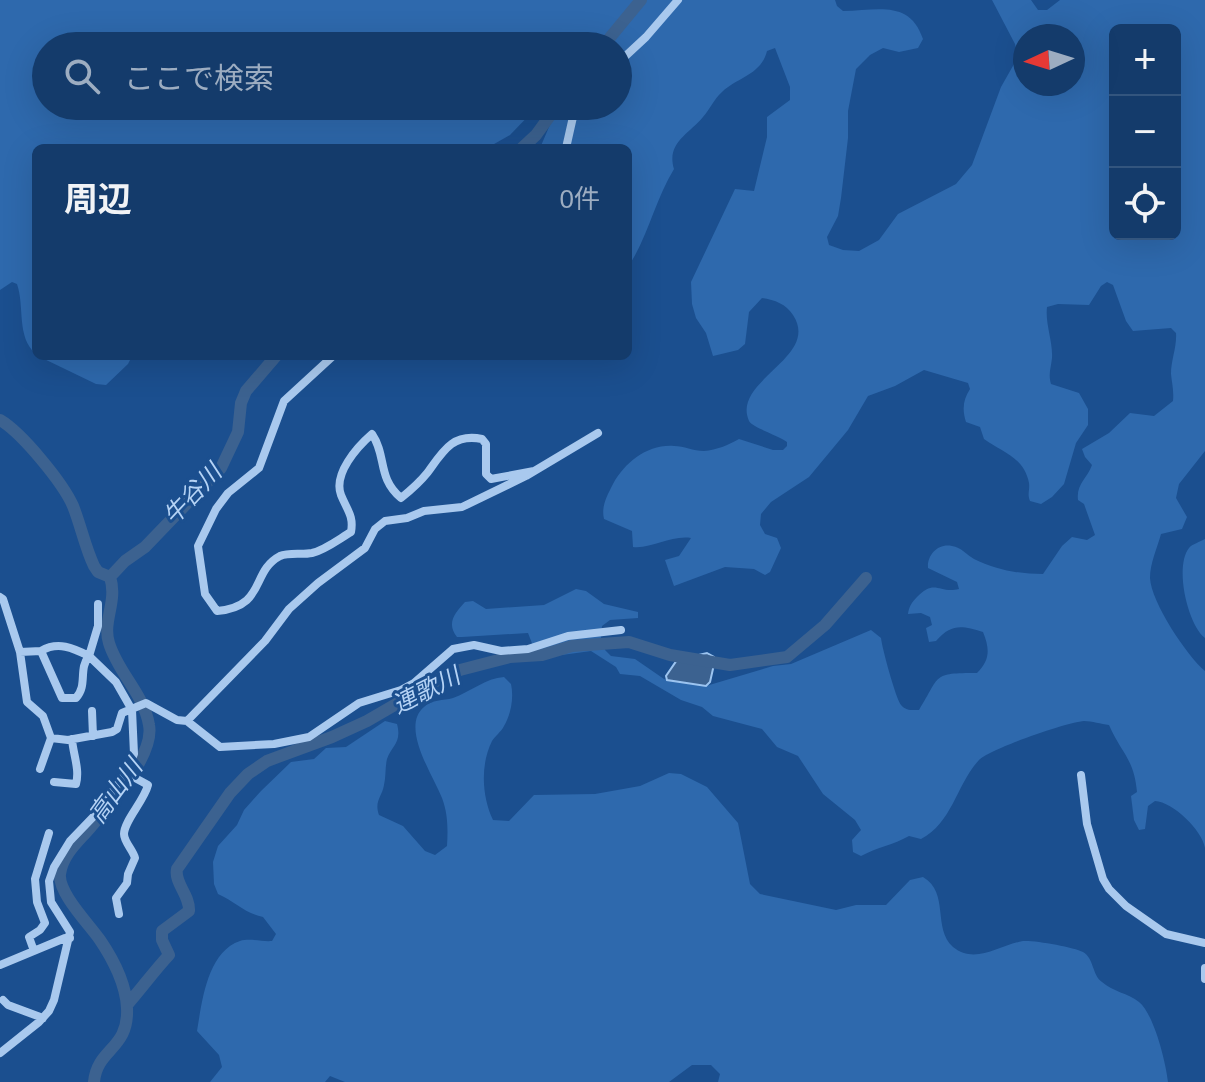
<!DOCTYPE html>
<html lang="ja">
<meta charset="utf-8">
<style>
body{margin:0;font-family:Arial,"Noto Sans JP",sans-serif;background:#1d4271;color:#f1f3f6}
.controls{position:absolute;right:24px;top:24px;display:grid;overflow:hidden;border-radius:12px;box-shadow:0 8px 32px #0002}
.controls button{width:72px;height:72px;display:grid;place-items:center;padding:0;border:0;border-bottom:2px solid #33557e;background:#143b6b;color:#f1f3f6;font:40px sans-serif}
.compass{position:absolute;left:1013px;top:24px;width:72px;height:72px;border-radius:50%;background:#143b6b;box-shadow:0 8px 32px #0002;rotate:266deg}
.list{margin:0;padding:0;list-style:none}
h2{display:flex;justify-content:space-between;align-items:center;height:104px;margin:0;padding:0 32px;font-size:34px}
h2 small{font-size:26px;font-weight:400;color:#9dadc1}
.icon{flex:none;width:44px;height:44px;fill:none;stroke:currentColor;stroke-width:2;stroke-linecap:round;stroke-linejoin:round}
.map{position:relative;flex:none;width:1205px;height:1082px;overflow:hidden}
.search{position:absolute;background:#143b6b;box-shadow:0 8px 32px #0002;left:32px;top:32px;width:600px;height:88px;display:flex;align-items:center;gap:20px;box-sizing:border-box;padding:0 28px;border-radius:44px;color:#9dadc1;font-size:30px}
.panel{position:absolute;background:#143b6b;box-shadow:0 8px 32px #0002;left:32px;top:144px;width:600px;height:216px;border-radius:12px}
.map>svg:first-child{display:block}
.green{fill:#2e69ad;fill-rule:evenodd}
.water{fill:#3c6290;stroke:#9cc4f0;stroke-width:2}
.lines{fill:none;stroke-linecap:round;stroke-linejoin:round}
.river{stroke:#3c6290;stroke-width:12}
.street{stroke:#a9c9ee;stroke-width:8}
.labels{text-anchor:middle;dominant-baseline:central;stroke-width:6;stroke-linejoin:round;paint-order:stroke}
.water-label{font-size:24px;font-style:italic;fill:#b5d3f5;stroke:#1b4f8f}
</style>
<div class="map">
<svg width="1205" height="1082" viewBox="0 0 1205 1082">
<rect width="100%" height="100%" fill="#1b4f8f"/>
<path class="green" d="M0,0H835L837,6L843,11C879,10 910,0 923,39L918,48L899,52L883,48L870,55L856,69L848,111V138L841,198L838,216L827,237L829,245L843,250L859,251L879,240L898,214L956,184L972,165L1001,87L1018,57L1015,44L992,0H1031L1038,10H1047L1060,0H1205V451L1179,484L1176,498L1187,517L1182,529L1161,534C1157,549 1150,563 1150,578C1151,602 1187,656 1205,671V848C1202,830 1173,802 1155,801L1148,806L1145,829L1139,830L1134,820L1131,796L1137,792C1134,758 1121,753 1109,725C1101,724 1092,721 1084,721C1068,722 989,749 979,760C956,785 953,822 921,839L909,836C893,845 878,847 861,856L853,852L852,840L861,830L855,820L823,794L798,756L777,747L762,729L713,716L702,707L681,700L640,676L620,674L616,667L591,651L540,658L535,651L528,633L462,637H457C446,623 455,613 465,602L473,601L486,609L544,605L576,589L586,591L604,604L638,612V618L610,620L602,626L601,638L605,650L611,656L635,659L664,679L706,686L773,666L791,664L871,630L881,638C882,648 896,699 901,705C906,711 912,710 919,710C941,675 931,673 977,673C990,660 990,649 983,632C962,626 952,623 936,641L929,642L926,628L932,625L930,617L921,613L908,614C909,607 911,603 917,597C935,578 939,594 959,589L957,582L928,568C927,555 938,543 952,546C961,547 967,555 974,559C996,570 1019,574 1043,574L1062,546L1072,537L1087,540L1095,535L1084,504L1078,500C1076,484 1087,479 1092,465L1085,457L1082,449L1109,433L1130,413L1154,416L1173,401C1174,391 1172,384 1171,374C1171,360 1177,347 1176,333L1171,328L1133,331L1126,321L1113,285L1107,282L1101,286L1089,305L1058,304L1047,307C1045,324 1053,341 1052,358C1051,368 1048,374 1051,384L1079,393L1088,409V425L1076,443L1064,484L1052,497L1041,504L1030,501C1027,494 1030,490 1029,483C1024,457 1002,452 984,439L980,427L966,422C962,409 963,400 970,389L968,383L924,370L895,386L868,396L848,430L809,477L771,502L761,514L760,525L765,534L777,538L781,548L770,572L765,575L754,569L725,567L674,586L665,560L679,556L691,538C671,535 652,549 633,547L632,531L604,519C601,506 607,496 613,484C625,462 648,444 674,446C684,446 693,451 704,451C717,450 728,445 739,439L773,450H783L787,446V442C778,435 753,428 749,421C731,380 821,358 793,315C786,304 775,300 762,298L749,312L745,344L738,350L713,356L706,333L696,318L692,304L691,282L735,189L754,191L767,137V117L790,100V87L775,48L767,51C761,75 738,77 722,92C714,99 710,109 703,117C689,134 666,143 674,169C655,200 648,237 628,267V148H540L558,106H618V46H46V106H538L510,135L487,148H36V354C16,337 25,307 17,284L12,282L0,290ZM1115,30H1175V234H1115ZM1025,36H1073V84H1025Z
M38,356H132L128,364L106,385L96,384Z
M1205,539V638C1188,625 1174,567 1189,548C1192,544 1200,542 1205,539Z
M504,677L511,684C514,698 511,714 504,726C501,732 495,736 492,741C480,765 482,797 493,820L509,821L534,795L595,794L640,786L669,773L681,774L707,787L738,823L750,884L760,894L836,910L856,905H886L910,880L923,877C950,893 932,928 953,947C975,965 1000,945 1023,941C1034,940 1074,947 1083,952C1094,958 1092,975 1102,982C1113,992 1128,993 1139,1002C1154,1014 1166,1063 1168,1082H718L720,1074L711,1065H692L669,1082H345L330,1076L325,1082H210L222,1067L219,1055L197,1031C202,1002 207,952 240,941C250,938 262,942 272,941L276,934L263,917C244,913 236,902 218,894L214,884L213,862L218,846L237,825L244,810L261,791L291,762L314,759L326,748L346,747L385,721L397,724C402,743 392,745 387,759C385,767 386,777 384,785C382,797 374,801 379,815L403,826L425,851L435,855L447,846C448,829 448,814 442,798C433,775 400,727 424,707C432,699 443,701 453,698C470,692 486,678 504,677Z"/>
<path class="water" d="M707,653L714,657L715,660L710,682L706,686L667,680L666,676L677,660Z"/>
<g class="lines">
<path class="river" d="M603,46L641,0
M522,148L536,135L557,106
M0,420C22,433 63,483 73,506C81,526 85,547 94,566L98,572L110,577
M110,577L125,561L145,547L221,468L238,432L241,403L246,391L276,356
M127,1005C142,988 154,971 169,955L162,940V931L189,911C190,895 174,883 177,869L230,793L248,774L267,761L332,737L367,721L441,678L460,670L510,657L542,655L572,646L629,642L670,655L730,665L787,657L825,625L866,578
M94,1082C97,1048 129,1050 127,1008C126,985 113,959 100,940C89,924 58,893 60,874C63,854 78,842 90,828C109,806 155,755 149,725C144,694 118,673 109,643C102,622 118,601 110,577"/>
<path class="street" d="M618,63L646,37L678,0
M566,148L575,108L578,106
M333,356L284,401L259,468L228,493L216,509L198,546L205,594L217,611C267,606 250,572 280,556C289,552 302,555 312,553C325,550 339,539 351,532C354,516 347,510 341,495C333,474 357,447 372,434C387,456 377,478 401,498C411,490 420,482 428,472C443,451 453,433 482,439L486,444V474L491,479L534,471
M0,597L3,599L20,652L27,702L43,716L51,738L68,740L112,732L117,729L122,713L146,703L177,720L187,721L220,747L274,744L309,737L359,703L401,690L414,683L453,649L474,645L501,651L528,649L568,636L621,630
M20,652L41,651L62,698H76C88,685 78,669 89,656C73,648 58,641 41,651
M92,711L93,736
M187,721L265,641L289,609L318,583L365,548L375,529L385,521L407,518L424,511L462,507L526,476L598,433
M40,769L51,738
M1081,775L1087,824L1103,879L1109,889L1126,906L1166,934L1205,943
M54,782L76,784C80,769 73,754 72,739
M119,914L116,898L127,883L128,874L135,858C133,850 124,842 124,834C124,821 144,801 148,785L126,773
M34,951L29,937L40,930L45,923L37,902L35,879L49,833
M0,965L65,938H70
M1205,968V979
M3,1000L8,1005L43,1018
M0,1053L39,1022L49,1011L54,1000L70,932L51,902L49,881L54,867L70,841L95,815L126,773L134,754L132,710L116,682L89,656L98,626V604"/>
</g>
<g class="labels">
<g class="water-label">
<text transform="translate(192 494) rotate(-47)">牛谷川</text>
<text transform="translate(426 690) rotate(-27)">連歌川</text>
<text transform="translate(115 791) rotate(-54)">高山川</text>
</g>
</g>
</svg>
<div class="controls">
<button>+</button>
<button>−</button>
<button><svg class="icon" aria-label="locate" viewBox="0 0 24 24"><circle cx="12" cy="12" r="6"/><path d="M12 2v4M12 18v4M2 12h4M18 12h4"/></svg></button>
</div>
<svg class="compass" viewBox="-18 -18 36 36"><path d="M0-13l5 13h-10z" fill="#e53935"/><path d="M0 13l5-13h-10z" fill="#9dadc1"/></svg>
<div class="search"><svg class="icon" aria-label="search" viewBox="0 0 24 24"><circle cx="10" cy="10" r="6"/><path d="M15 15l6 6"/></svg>ここで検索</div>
<section class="panel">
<h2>周辺<small>0件</small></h2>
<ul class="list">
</ul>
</section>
</div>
